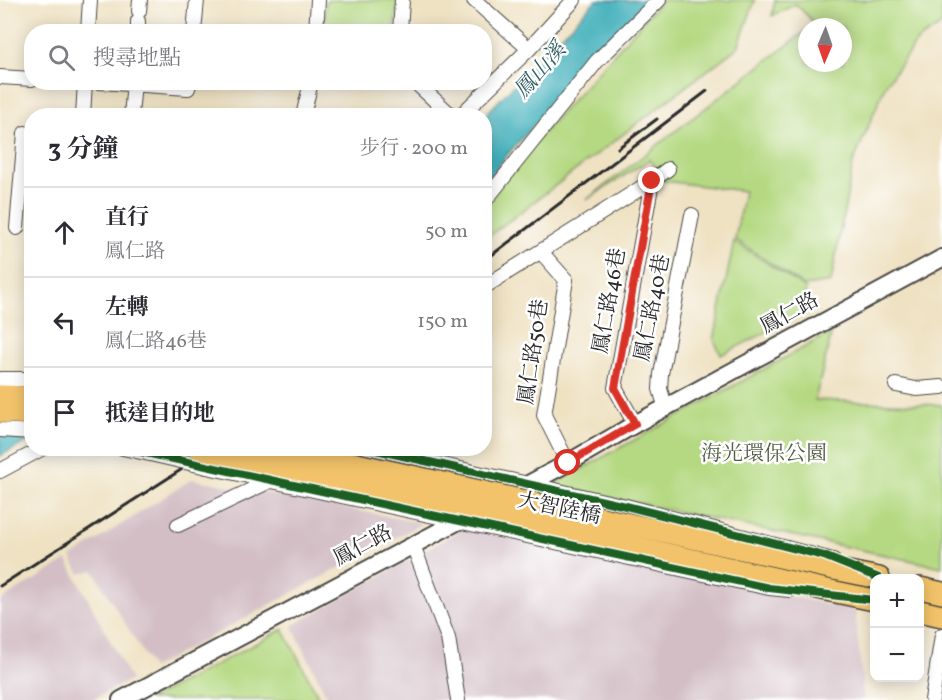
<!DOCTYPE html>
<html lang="zh-TW">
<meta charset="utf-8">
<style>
body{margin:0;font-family:Vollkorn,"Noto Serif TC",serif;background:#f2f2f3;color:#2b2b33}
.controls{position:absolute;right:18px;bottom:18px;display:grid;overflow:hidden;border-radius:12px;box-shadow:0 3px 15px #0003}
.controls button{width:54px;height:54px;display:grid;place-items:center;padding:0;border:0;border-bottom:2px solid #e1e1e2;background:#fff;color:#2b2b33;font:30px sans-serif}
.compass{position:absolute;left:798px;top:18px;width:54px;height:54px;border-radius:50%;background:#fff;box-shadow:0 3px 15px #0003;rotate:182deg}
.stop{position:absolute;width:18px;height:18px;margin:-14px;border:4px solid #d93025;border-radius:50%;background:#fff}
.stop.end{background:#d93025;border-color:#fff;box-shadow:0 2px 6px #0008}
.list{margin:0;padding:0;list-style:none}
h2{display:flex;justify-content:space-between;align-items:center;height:78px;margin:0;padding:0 24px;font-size:26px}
h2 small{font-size:20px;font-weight:400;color:#7c7c81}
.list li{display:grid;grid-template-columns:39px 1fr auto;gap:18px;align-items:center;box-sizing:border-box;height:90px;padding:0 24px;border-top:2px solid #e1e1e2}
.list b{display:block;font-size:22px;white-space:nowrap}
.list p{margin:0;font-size:20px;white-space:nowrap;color:#7c7c81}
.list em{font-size:20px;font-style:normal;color:#7c7c81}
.icon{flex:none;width:33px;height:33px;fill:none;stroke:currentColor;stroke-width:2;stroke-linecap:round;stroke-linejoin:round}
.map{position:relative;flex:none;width:942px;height:700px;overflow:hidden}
.search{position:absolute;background:#fff;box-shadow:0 3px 15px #0003;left:24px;top:24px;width:468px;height:66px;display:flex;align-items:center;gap:15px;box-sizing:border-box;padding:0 21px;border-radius:24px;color:#7c7c81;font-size:22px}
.panel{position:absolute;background:#fff;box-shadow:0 3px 15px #0003;left:24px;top:108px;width:468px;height:348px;border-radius:24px}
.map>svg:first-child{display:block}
.industrial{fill:#d2bec4}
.green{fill:#b5d982;stroke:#708256;stroke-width:1.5}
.water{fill:#3fafba;stroke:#356d72;stroke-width:1.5}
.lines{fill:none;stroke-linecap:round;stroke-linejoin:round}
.minor-casing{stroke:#484642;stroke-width:16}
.tertiary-casing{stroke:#484642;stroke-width:20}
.primary-casing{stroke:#484642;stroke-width:24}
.minor{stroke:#fff;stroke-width:14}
.tertiary{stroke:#fff;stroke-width:16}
.primary{stroke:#f2c36a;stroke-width:21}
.rail{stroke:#2b2b2b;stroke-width:3}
.minor-bridge-casing{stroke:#484642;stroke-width:16;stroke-linecap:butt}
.primary-bridge-casing{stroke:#484642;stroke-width:24;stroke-linecap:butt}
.minor-bridge{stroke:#fff;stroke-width:14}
.primary-bridge{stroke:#f2c36a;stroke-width:21}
.cycleway-casing{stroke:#fff;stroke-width:11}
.cycleway{stroke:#1b5e20;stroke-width:8}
.route{stroke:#d93025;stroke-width:8}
.labels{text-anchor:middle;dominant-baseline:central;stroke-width:5;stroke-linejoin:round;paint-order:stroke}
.street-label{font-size:21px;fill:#2b2b2b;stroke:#fff}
.park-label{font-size:21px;fill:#545f45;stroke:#fff}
.water-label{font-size:22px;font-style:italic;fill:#336064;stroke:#fff}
</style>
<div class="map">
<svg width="942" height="700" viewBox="0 0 942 700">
<rect width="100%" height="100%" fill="#fff"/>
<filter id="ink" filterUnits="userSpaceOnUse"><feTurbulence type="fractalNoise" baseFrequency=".0167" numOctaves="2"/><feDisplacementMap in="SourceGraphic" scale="12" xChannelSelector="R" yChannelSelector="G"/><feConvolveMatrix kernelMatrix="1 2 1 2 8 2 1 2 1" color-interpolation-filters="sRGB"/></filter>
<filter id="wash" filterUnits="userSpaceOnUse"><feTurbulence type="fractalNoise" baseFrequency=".008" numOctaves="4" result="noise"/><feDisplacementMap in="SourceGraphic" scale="24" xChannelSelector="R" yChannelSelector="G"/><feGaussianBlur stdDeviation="1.35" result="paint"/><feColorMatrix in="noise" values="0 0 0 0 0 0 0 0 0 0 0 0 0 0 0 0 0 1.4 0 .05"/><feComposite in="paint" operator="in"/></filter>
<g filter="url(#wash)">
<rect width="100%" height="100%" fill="#efe2c3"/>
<path class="industrial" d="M192,479L423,523L152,668L93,570L80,574L71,557Z
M464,528L855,610L864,700H329L292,626Z
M67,560L131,680L91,700H0V601Z"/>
<path class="green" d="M326,0H398L394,31L324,32Z
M662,0H755L738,47L485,239V198Z
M775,0H942V25L918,40L886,84L853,163L831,282L804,286L735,239L744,191L664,181L650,159L586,200L807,30V63H843V27H810L814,23L796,4L772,16Z
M734,241L806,289L799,316L721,355L714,340Z
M832,332L815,400L942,405V567L552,485Z
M283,629L320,700H149Z"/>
<path class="water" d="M596,0H646L508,154L485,184L484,116Z
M31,396V440L0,456V413Z"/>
</g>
<g filter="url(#ink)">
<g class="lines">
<g class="minor-casing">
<path id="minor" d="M474,0L529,49
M139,11L140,0
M88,32L90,0
M138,32V21
M194,32L197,0
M316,32L318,0
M400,32L402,0
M0,77L32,79
M99,82L188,88L190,82
M415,82L452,116
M83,116L85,82
M131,116L134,82
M303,116L311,82
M460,116L529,49L574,0
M484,202L597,61L659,0
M17,228L25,133
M541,252L566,280L544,415L568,463
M484,287L652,181L668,169
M0,379H32
M896,385L916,389L942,387
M666,409L660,389L661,374L692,215
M635,424L615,388L652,181
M0,430L32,432
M123,448L150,454
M367,448L626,506L833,560
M207,467L769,588L790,590
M0,471L43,448
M178,525L270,481
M413,545L448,638L458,700
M932,700L942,635"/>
</g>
<g class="tertiary-casing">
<path id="tertiary" d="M121,700L568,463L635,424L942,258"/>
</g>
<g class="primary-casing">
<path id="primary" d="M0,396L32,397
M0,412L32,414
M834,569L879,578
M920,588L942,593
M831,591L874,600
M920,611L942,616"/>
</g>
<use href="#minor" class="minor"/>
<use href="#tertiary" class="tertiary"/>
<use href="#primary" class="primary"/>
<path class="rail" d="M618,148L657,119
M484,261L707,91
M0,586L215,448"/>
<g class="minor-bridge-casing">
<path id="minor-bridge" d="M150,454L207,467"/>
</g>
<g class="primary-bridge-casing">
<path id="primary-bridge" d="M198,448L831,591
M284,448L834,569"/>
</g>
<use href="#minor-bridge" class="minor-bridge"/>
<use href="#primary-bridge" class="primary-bridge"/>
<g class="cycleway-casing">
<path id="cycleway" d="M123,448L769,588L874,600
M367,448L626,506L824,556L879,578"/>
</g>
<use href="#cycleway" class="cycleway"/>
</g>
</g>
<g class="lines" filter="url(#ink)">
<path class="route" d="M568,463L635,424L615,388L652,181"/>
</g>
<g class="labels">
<g class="street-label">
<text transform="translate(610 301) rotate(-80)">鳳仁路46巷</text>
<text transform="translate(653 308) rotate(-79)">鳳仁路40巷</text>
<text transform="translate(790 314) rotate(-29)">鳳仁路</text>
<text transform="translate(534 352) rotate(-82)">鳳仁路50巷</text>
<text transform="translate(559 509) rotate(12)">大智陸橋</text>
<text transform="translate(363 546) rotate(-28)">鳳仁路</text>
</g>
<g class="park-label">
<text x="764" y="454">海光環保公園</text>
</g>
<g class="water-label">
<text transform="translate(541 71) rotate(-49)">鳳山溪</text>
</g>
</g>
</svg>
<div class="controls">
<button>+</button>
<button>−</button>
</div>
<svg class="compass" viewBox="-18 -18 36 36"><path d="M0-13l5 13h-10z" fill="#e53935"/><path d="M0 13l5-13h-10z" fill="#7c7c81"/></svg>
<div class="stop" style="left:568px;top:463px"></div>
<div class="stop end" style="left:652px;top:181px"></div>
<div class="search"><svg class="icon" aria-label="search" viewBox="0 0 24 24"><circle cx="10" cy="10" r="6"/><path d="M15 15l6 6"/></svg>搜尋地點</div>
<section class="panel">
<h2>3 分鐘<small>步行 · 200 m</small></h2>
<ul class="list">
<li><svg class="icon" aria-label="ahead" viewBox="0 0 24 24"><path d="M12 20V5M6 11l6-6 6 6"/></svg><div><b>直行</b><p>鳳仁路</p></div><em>50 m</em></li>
<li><svg class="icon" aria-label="left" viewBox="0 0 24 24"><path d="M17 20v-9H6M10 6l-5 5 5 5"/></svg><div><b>左轉</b><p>鳳仁路46巷</p></div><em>150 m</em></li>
<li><svg class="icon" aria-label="arrive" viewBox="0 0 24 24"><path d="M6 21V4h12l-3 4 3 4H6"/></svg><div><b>抵達目的地</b></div></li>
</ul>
</section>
</div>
